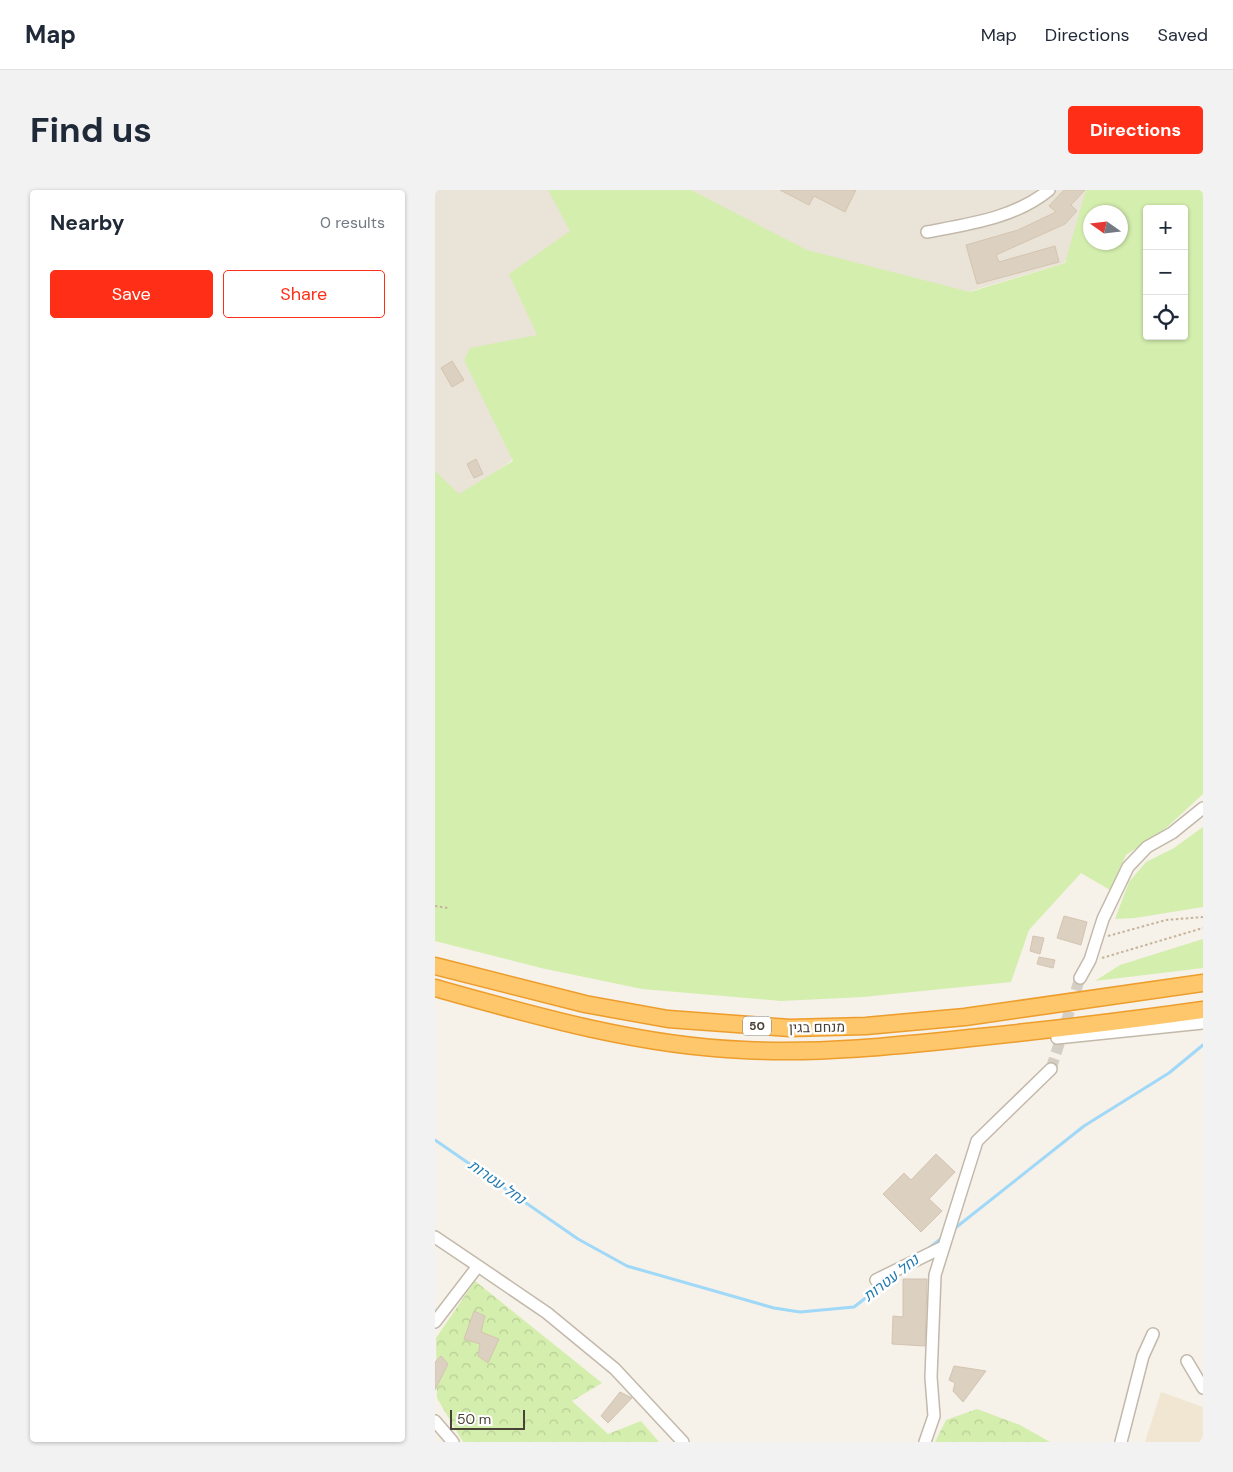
<!DOCTYPE html>
<meta charset="utf-8">
<style>
body{margin:0;font-family:"DM Sans",Heebo,sans-serif;background:#f2f2f3;color:#1f2937}
.controls{position:absolute;right:15px;top:15px;display:grid;overflow:hidden;border-radius:5px;box-shadow:0 1px 4px #0004}
.controls button{width:45px;height:45px;display:grid;place-items:center;padding:0;border:0;border-bottom:1px solid #e0e1e3;background:#fff;color:#1f2937;font:25px sans-serif}
.compass{position:absolute;left:648px;top:15px;width:45px;height:45px;border-radius:50%;background:#fff;box-shadow:0 1px 4px #0004;rotate:284deg}
.scale{position:absolute;left:15px;bottom:12px;width:75px;box-sizing:border-box;padding-left:5px;border:2px solid #4b4236;border-top:0;font-size:14px;line-height:18px;white-space:nowrap;color:#4b4236;-webkit-text-stroke:4px #fff;paint-order:stroke}
.list{margin:0;padding:0;list-style:none}
h2{display:flex;justify-content:space-between;align-items:center;height:65px;margin:0;padding:0 20px;font-size:21px}
h2 small{font-size:16px;font-weight:400;color:#747a83}
.actions{display:flex;gap:10px;padding:15px 20px}
.actions a{flex:1;padding:11px 0;border:1px solid #ff2f17;border-radius:5px;text-align:center;font-size:18px;color:#ff2f17}
.actions .main{background:#ff2f17;color:#fff}
.icon{flex:none;width:28px;height:28px;fill:none;stroke:currentColor;stroke-width:2;stroke-linecap:round;stroke-linejoin:round}
.map{position:relative;flex:none;width:768px;height:1252px;overflow:hidden;border-radius:5px}
header{display:flex;align-items:center;gap:30px;box-sizing:border-box;height:70px;padding:0 25px;background:#fff;border-bottom:1px solid #e0e1e3}
header strong{font-size:24px}
nav{display:flex;gap:28px;margin-inline-start:auto;font-size:18px}
.intro{display:flex;align-items:center;justify-content:space-between;box-sizing:border-box;height:120px;padding:0 30px}
h1{margin:0;font-size:35px}
.button{padding:12px 22px;border-radius:5px;background:#ff2f17;color:#fff;font-size:18px;font-weight:700}
main{display:flex;gap:30px;padding:0 30px}
aside{flex:1;background:#fff;border-radius:5px;box-shadow:0 1px 4px #0004}
.map>svg:first-child{display:block}
.residential{fill:#eae3d7}
.education{fill:#f0e6d2}
.grass{fill:#d4eeae;fill-rule:evenodd}
.forest{fill:url(#forest-crowns)}
.lines{fill:none;stroke-linecap:round;stroke-linejoin:round}
.stream{stroke:#a0d8f8;stroke-width:3}
.building{fill:#dcd0c0;stroke:#d4c4b0}
.minor-tunnel{stroke:#d4cec5;stroke-width:11;stroke-dasharray:11 5.5;stroke-linecap:butt}
.minor-casing{stroke:#c3b9aa;stroke-width:14}
.highway-casing{stroke:#ed9d2c;stroke-width:19}
.path{stroke:#c6b49a;stroke-width:2;stroke-dasharray:2.5 2.5;stroke-linecap:butt}
.minor{stroke:#fff;stroke-width:11}
.highway{stroke:#ffc76b;stroke-width:16}
.labels{text-anchor:middle;dominant-baseline:central;stroke-width:5;stroke-linejoin:round;paint-order:stroke}
.shield{fill:#fff;stroke:#817b72;stroke-width:1}
.shield-label{font-size:12px;font-weight:bold;fill:#4b4236}
.street-label{font-size:14px;fill:#4b4236;stroke:#fff}
.water-label{font-size:15px;font-style:italic;fill:#227bb0;stroke:#fff}
</style>
<header>
<strong>Map</strong>
<nav><a>Map</a><a>Directions</a><a>Saved</a></nav>
</header>
<div class="intro"><h1>Find us</h1><a class="button">Directions</a></div>
<main>
<aside>
<h2>Nearby<small>0 results</small></h2>
<ul class="list">
</ul>
<div class="actions"><a class="main">Save</a><a>Share</a></div>
</aside>
<div class="map">
<svg width="768" height="1252" viewBox="0 0 768 1252">
<defs>
<pattern id="forest-crowns" width="20" height="18" patternUnits="userSpaceOnUse" patternTransform="scale(1.25)"><rect width="20" height="18" fill="#d4eeae"/><path d="M2 6a3 3 0 1 1 6 0M12 15a3 3 0 1 1 6 0" fill="none" stroke="#b8cd96"/></pattern>
</defs>
<rect width="100%" height="100%" fill="#f6f1e9"/>
<path class="residential" d="M0,0H170L76,271L26,306L0,286Z
M209,0H665L629,73L536,101L503,144Z"/>
<path class="education" d="M726,1202L768,1217V1245L765,1252H710Z"/>
<path class="grass" d="M113,0H256L372,60L535,102L630,73L651,0H768V604L730,639L691,665L675,700L646,683L594,740L576,792L428,807L346,811L207,799L106,778L0,751V281L24,304L78,271L29,170L35,158L102,145L74,84L135,41ZM712,19H749V146H712ZM656,22H686V52H656Z
M768,637V717L700,728L680,729L694,692L711,672L739,658Z
M768,749V778L660,791L685,775Z"/>
<path class="forest" d="M40,1091L167,1193L137,1211L173,1244L206,1231L224,1252H28L2,1208L1,1148Z
M542,1219L585,1235L615,1252H500L511,1230Z"/>
<g class="lines">
<path class="stream" d="M0,950L143,1049L192,1076L339,1118L365,1122L419,1117L455,1089
M519,1039L649,936L734,883L768,855
M493,1059L508,1047"/>
</g>
<path class="building" d="M345,0H421L410,22L379,6L374,15Z
M629,0H650L636,15L642,21L630,34L561,65L564,72L620,56L624,72L542,94L531,55L583,40L621,22L614,16Z
M17,171L29,190L17,197L6,178Z
M41,269L48,284L39,288L32,274Z
M629,726L652,732L646,755L622,748Z
M598,746L609,748L605,764L595,761Z
M604,767L620,770L618,778L602,774Z
M501,964L520,982L494,1009L507,1021L486,1042L448,1004L469,983L476,990Z
M468,1089H492L490,1156L457,1154L458,1126L468,1127Z
M39,1121L50,1126L46,1142L64,1149L53,1173L43,1166L45,1154L29,1149Z
M6,1166L13,1174L0,1200V1172Z
M519,1176L551,1181L528,1212L518,1201L520,1193L514,1190Z
M185,1202L197,1208L173,1233L166,1226Z"/>
<g class="lines">
<path class="minor-tunnel" d="M616,879L645,788"/>
<g class="minor-casing">
<path id="minor" d="M492,42C534,34 580,28 614,0
M645,788L655,770L668,729L693,677L712,657L737,643L768,618
M622,848L768,833
M0,1047L43,1076L0,1132
M43,1076L112,1123L180,1179L248,1252
M441,1090L506,1058
M752,1171L768,1198
M0,1231L18,1252
M490,1252L499,1226L496,1187L500,1085L542,951L616,879
M686,1252L708,1166L718,1144"/>
</g>
<g class="highway-casing">
<path id="highway" d="M0,776L150,814L233,829L355,838L431,836L530,827L768,793
M0,798C100,826 205,856 309,860C385,864 460,856 535,848C613,840 691,831 768,820"/>
</g>
<path class="path" d="M0,716L13,718
M673,746L731,730L768,727
M667,768L768,738"/>
<use href="#minor" class="minor"/>
<use href="#highway" class="highway"/>
</g>
<g class="labels">
<rect class="shield" x="308" y="826.5" width="28" height="19" rx="4"/>
<g class="shield-label">
<text x="322" y="836">50</text>
</g>
<g class="street-label">
<text transform="translate(382 837) rotate(-1)">מנחם בגין</text>
</g>
<g class="water-label">
<text transform="translate(62 992) rotate(35)">נחל עטרות</text>
<text transform="translate(456 1088) rotate(-38)">נחל עטרות</text>
</g>
</g>
</svg>
<div class="controls">
<button>+</button>
<button>−</button>
<button><svg class="icon" aria-label="locate" viewBox="0 0 24 24"><circle cx="12" cy="12" r="6"/><path d="M12 2v4M12 18v4M2 12h4M18 12h4"/></svg></button>
</div>
<svg class="compass" viewBox="-18 -18 36 36"><path d="M0-13l5 13h-10z" fill="#e53935"/><path d="M0 13l5-13h-10z" fill="#747a83"/></svg>
<div class="scale">50 m</div>
</div>
</main>
